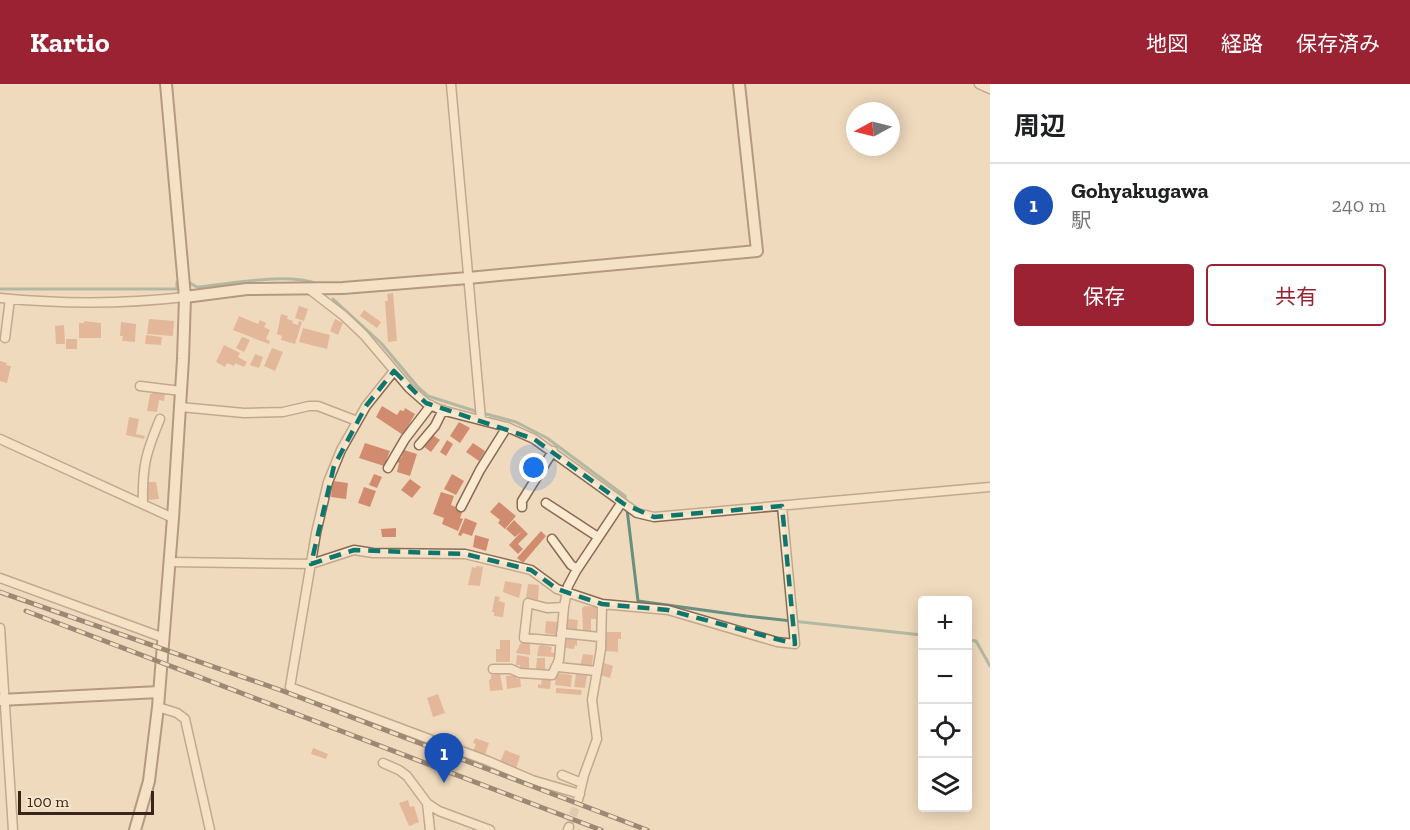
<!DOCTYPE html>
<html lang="ja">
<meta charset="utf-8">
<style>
body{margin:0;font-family:"Zilla Slab","Noto Sans JP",serif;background:#f6f6f6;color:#202124}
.controls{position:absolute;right:18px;bottom:18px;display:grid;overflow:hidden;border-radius:6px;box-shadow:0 3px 15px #0003}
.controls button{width:54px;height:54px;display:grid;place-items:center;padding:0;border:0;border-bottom:2px solid #e0e0e0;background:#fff;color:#202124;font:30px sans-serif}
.compass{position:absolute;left:846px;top:18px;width:54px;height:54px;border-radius:50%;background:#fff;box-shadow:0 3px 15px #0003;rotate:263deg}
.scale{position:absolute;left:18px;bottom:15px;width:136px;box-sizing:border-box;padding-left:6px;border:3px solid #37251b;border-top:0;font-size:16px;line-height:21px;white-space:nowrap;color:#37251b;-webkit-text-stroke:4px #f7e5cc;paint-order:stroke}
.you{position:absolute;left:534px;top:384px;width:21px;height:21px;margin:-15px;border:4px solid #fff;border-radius:50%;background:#1a73e8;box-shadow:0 0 0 9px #1a73e833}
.badge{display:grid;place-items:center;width:39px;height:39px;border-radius:50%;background:#9b2232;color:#fff;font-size:20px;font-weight:700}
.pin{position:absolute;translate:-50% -50px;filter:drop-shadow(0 2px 3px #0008)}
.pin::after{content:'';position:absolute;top:32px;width:21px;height:18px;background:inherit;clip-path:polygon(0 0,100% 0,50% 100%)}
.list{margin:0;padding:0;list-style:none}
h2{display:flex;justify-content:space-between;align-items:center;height:78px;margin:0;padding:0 24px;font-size:26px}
h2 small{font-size:20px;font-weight:400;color:#757577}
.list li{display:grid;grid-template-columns:39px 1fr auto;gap:18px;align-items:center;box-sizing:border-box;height:84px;padding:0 24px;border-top:2px solid #e0e0e0}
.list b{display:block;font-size:22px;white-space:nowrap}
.list p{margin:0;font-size:20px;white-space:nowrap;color:#757577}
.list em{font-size:20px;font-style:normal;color:#757577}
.actions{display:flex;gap:12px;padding:18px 24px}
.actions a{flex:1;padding:14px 0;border:2px solid #9b2232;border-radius:6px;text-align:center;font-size:21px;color:#9b2232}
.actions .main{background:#9b2232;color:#fff}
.icon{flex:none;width:33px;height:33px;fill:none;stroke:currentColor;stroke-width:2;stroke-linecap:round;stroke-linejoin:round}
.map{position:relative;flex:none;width:990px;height:746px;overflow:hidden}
header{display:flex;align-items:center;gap:36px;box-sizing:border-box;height:84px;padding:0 30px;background:#9b2232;color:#fff}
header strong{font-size:28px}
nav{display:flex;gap:33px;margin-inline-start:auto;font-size:21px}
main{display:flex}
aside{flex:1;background:#fff}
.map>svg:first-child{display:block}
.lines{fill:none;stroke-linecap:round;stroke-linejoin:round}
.stream{stroke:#688f80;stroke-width:3}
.building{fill:#d18c70}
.street-tunnel{stroke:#cbb69d;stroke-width:8;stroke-dasharray:8 4;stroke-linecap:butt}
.street-casing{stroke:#896a55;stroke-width:11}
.secondary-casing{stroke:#6a4b38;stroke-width:14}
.street{stroke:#fbe9d0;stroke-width:8}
.secondary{stroke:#fbe9d0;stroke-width:10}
.rail-casing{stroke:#37251b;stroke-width:5}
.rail{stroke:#f7e5cc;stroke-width:3;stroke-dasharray:9;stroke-linecap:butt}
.marked{fill:none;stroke:#0f766e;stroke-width:4.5;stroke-dasharray:12 8;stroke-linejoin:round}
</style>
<header>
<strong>Kartio</strong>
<nav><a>地図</a><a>経路</a><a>保存済み</a></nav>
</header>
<main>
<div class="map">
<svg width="990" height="746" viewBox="0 0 990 746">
<rect width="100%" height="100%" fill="#f0dabd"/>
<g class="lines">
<path class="stream" d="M188,198L197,203C231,200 286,188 318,200
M0,205H177V198
M333,215L381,259L417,302L428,312L475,327
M486,330L516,338L547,354L625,412L626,418
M627,425L638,517L746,532L922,551
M968,556L976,557L990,582"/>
</g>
<path class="building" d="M393,209L397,257L388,258L385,217H388L387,210Z
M299,222L308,225L304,237L295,234Z
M364,226L381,238L377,244L360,232Z
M281,230L288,232L287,235L293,237L292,239L298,241L299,237L302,238L295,260L281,256L282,252L277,250Z
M239,232L258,240L260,236L266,239L264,243L270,246L266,255L270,257L269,260L233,246Z
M149,235L174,237L173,252L147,250Z
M335,235L343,239L338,251L330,247Z
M84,237L101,239V254H79V239H84Z
M121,238L136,240L135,258L122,257L123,252H120Z
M64,241L65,260H56L55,242Z
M303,244L330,251L327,265L299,258Z
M146,251L162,253L161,261L145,260Z
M242,253L250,256L244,268L236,264Z
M66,255H77V265H66Z
M224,261L240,269L238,273L247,278L244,283L235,279L234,282L227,279L225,283L216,278Z
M272,264L283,268L275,287L264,282Z
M255,270L263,273L259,284L250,281Z
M0,277L7,279L6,281L11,282L7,299L0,297Z
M153,307L165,309L164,317L159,316L157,328L147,327L150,310H152Z
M382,322L397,331L400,326L404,327L405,324L415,330L403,351L376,333Z
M129,333L139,335L136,350L145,352L144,355L126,351Z
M459,338L470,344L460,359L450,352Z
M431,350L440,356L431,368L423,362Z
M447,356L453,360L446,372L440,368Z
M365,359L390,367L384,382L359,374Z
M473,359L485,367L479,377L466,368Z
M404,366L417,370L410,392L397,388L399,379L395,377L397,372L401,374Z
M374,390L382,393L377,404L369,401Z
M452,390L464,397L456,411L444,405Z
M410,395L421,403L412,414L401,406Z
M333,397L348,399L346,415L331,413Z
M148,398H156L159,415L148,416Z
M364,403L376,407L370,423L358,419Z
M441,408L454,412L451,421L463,426L460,434L463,435L458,447L442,440L444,434L433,430Z
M499,418L516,432L505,445L498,439L500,436L490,428Z
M465,434L477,439L472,452L463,449L461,452L458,451Z
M514,436L528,450L518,460L523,465L518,470L509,461L522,447L515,453L506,445Z
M396,444V453H382L381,445Z
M541,447L546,452L523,479L517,474Z
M475,451L489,455L486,467L473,463Z
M476,482L483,483L480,502L468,501L472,483L476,484Z
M505,497L522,500L519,514L503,508Z
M528,500L539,501L538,516L526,514Z
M495,512L500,513L499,517L505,519L503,533L494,532V528H492Z
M585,522L596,523V535H591V548L583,547L582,524Z
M567,535L578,536L577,546H566Z
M546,537L558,538L556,551L545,549Z
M605,548H621V555H618V568L604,567Z
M566,555H577V562L575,561L574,565L565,564Z
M500,556H510V578H496V565H500Z
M521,558L530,559V571L516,569Z
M542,561L552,563L551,568L554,569V573L537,572L539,562Z
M583,570L593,571L592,582H580Z
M517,571L529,573V585L520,584V581H516Z
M537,574H545V585H536Z
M604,579L613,582L610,594L600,591Z
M556,589L572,591L571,603L555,601Z
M578,589L587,592L585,604L574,603L576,590Z
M500,590L503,606L490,607L489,596L491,595V591Z
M516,591L517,595L520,594L521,603L507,605L506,592Z
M542,594L551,595L550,605L538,604V600L541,601Z
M556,604L582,606L581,611L556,609Z
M438,610L445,629L433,633L427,614Z
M475,654L489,659L485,671L473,667L476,660L473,659Z
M313,664L328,670L326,675L311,670Z
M505,666L520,672L516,685L500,679Z
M408,716L410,723L414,722L419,738L409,742L399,719Z"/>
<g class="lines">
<path class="street-tunnel" d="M569,743L578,716"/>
<g class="street-casing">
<path id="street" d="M451,0L481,335
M979,0L990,5
M309,205L344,232L364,251L409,304L426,319L441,326L507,343L534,355L637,429L654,433L990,403
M0,214C61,220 125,220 185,213
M5,254L10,215
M394,287L366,322L341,366L328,398L316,449L290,603L488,677L532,696L580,710
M140,302L181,307
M180,323L244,329L283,328L309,322H318L357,337
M0,355L173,434
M419,361L435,342L443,326
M388,384L405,355L431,321
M546,419L598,453
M143,420C142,382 146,369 160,335
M461,423L480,386L507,343
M522,423V417L553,367
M552,455L571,481L577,485
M170,478L311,480L354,466L373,469L465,470L531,486L557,505L602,520L601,565L592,616L597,655L584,691L578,716
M0,494L164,554
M602,520L668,526L777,558L795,560L782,422
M0,544L13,746
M561,549L600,553
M560,557L524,554L528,519L547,524L564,523
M558,583L596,587
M493,585H511L520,589L552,591L559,576L564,523L568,502L576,487L622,418
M158,623L177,629L185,635L210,746
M383,679L399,686L407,692L427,719L430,746
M562,691L582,699
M427,719L439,727L490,746
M568,746L569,743"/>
</g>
<g class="secondary-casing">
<path id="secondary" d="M185,213L247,205L343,204L468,194L757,167L739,0
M0,616L159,608
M135,746L149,697L158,623L173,434L183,275L185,213L166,0"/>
</g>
<use href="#street" class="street"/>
<use href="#secondary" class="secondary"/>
<g class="rail-casing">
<path id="rail" d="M0,508L283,607L647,746
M26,527L601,746"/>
</g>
<use href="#rail" class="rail"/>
</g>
<path d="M0 0H990V746H0ZM394,287L426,319L534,355L624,420L654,433L782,422L795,560L668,526L602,520L557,505L531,486L465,470L354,466L311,480L334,382L366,322Z" fill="#f0dabd" fill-opacity=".55" fill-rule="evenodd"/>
<path class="marked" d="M394,287L426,319L534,355L624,420L654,433L782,422L795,560L668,526L602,520L557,505L531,486L465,470L354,466L311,480L334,382L366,322Z"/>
</svg>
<div class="controls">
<button>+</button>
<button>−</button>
<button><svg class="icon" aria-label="locate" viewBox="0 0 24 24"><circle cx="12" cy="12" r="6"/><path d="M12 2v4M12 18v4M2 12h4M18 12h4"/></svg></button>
<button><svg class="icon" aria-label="layers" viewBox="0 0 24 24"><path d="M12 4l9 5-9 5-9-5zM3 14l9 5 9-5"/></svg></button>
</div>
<svg class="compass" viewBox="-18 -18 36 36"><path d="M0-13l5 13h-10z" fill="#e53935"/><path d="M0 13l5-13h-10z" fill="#757577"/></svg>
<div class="scale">100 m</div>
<div class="you"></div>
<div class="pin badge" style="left:444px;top:699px;background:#1a4fb4">1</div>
</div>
<aside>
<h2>周辺<small></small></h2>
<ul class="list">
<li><span class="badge" style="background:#1a4fb4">1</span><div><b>Gohyakugawa</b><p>駅</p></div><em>240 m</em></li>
</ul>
<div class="actions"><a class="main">保存</a><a>共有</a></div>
</aside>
</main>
